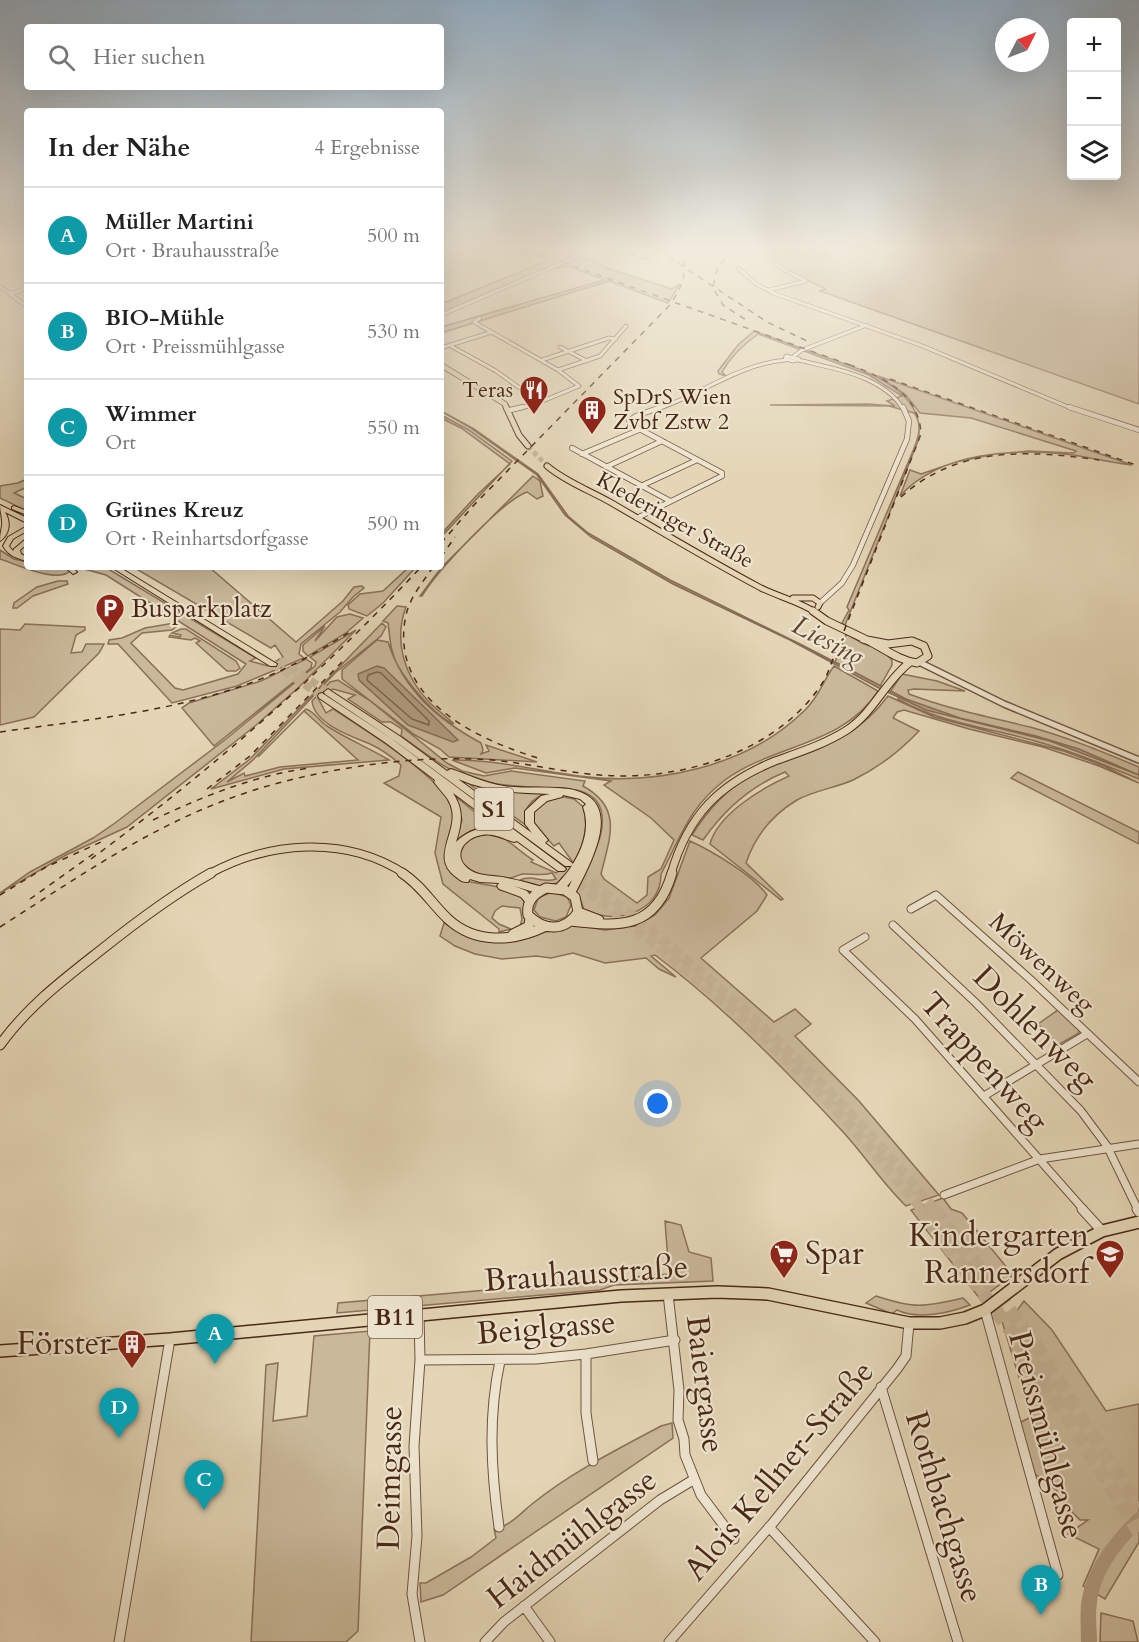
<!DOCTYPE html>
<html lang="de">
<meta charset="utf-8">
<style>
body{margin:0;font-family:Cardo,serif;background:#f6f6f6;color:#222}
.controls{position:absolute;right:18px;top:18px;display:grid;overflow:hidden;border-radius:6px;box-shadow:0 6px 24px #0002}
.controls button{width:54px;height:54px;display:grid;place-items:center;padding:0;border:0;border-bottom:2px solid #e0e0e0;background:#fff;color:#222;font:30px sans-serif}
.compass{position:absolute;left:995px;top:18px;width:54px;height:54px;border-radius:50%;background:#fff;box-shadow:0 6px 24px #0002;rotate:48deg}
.you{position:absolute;left:658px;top:1104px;width:21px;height:21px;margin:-15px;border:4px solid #fff;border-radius:50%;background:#1a73e8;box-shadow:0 0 0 9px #1a73e833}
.badge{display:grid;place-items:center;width:39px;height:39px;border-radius:50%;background:#0f766e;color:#fff;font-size:20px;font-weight:700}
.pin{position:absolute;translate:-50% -50px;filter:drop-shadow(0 2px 3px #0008)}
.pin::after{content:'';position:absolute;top:32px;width:21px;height:18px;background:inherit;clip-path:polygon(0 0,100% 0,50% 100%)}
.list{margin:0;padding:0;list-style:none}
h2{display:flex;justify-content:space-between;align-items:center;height:78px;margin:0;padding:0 24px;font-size:26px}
h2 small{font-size:20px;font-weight:400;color:#767676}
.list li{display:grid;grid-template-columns:39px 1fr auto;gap:18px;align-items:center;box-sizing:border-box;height:96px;padding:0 24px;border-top:2px solid #e0e0e0}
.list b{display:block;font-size:22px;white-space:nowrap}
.list p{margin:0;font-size:20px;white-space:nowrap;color:#767676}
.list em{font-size:20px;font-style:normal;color:#767676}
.icon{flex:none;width:33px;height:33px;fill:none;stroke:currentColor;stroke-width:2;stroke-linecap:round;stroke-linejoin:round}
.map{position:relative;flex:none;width:1139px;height:1642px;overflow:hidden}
.search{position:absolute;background:#fff;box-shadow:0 6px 24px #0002;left:24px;top:24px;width:420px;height:66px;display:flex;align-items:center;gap:15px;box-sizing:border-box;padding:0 21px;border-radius:6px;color:#767676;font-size:22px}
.panel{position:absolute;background:#fff;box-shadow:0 6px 24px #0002;left:24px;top:108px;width:420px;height:462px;border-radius:6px}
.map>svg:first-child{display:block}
.green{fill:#c9b89a;stroke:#8a7058;stroke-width:1.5}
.water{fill:#af9a7f;stroke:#876c55;stroke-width:1.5}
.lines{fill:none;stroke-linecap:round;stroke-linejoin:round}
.shore{stroke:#7c614a;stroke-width:1.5}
.river{fill:#af9a7f;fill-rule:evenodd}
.major-tunnel{stroke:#c4b295;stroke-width:5;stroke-dasharray:5 3;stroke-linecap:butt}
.highway-tunnel-far2{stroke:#c4b295;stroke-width:8;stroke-dasharray:8 4.5;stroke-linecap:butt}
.highway-tunnel-far1{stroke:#c4b295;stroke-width:10;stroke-dasharray:10 5;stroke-linecap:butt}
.highway-tunnel{stroke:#c4b295;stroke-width:14;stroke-dasharray:14 7;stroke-linecap:butt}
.minor-far4-casing{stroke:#70533e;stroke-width:4.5}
.minor-far3-casing{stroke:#70533e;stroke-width:6}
.minor-far2-casing{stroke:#70533e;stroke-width:8}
.minor-far1-casing{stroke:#70533e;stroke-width:9}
.minor-casing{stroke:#70533e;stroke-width:11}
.major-far4-casing{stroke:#4a2816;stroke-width:6}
.major-far3-casing{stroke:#4a2816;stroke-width:7}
.major-far2-casing{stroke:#4a2816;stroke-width:9}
.major-far1-casing{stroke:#4a2816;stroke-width:11}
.major-casing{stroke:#4a2816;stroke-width:14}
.highway-casing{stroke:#4a2816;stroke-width:2}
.minor-far4{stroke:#ede4cf;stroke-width:3}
.minor-far3{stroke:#ede4cf;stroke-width:4.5}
.minor-far2{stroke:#ede4cf;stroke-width:5}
.minor-far1{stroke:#ede4cf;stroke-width:7}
.minor{stroke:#ede4cf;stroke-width:9}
.major-far4{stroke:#e3d5b5;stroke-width:4.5}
.major-far3{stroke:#e3d5b5;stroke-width:5}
.major-far2{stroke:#e3d5b5;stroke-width:7}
.major-far1{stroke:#e3d5b5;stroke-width:9}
.major{stroke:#e3d5b5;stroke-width:11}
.highway{fill:#e3d5b5;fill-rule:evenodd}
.rail{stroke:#4a2816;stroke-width:1.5;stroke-dasharray:6 6;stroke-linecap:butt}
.labels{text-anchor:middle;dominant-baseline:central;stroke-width:4.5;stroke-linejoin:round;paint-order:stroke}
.far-poi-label{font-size:22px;fill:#4a2816;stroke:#ede4cf;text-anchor:end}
.far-street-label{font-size:22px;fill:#4a2816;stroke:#ede4cf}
.shield{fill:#ede4cf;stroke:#7b604e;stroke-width:1.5}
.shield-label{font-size:24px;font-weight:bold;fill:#4a2816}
.poi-label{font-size:26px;fill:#4a2816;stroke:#ede4cf;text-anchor:start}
.street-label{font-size:26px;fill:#4a2816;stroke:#ede4cf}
.water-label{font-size:27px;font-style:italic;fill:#634430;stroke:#ede4cf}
.near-street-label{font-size:32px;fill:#4a2816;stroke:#ede4cf}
.near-poi-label{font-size:32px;fill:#4a2816;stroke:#ede4cf;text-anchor:end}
</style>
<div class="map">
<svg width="1139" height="1642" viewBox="0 0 1139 1642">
<rect width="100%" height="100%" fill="#e3d5b5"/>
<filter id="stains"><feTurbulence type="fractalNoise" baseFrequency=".00333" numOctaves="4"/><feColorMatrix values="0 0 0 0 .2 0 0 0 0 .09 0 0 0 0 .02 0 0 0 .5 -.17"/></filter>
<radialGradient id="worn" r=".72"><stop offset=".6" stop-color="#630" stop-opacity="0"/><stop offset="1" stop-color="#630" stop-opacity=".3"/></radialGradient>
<path class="green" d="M524,250H612L599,254L591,250L566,254L572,257L586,258L606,268L672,289L680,284L668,303L609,281L441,333V327L604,280L568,266L542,271L441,315V304L549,260Z
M765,250H1139V404L820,291L825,289C814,282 802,279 790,273C780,268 773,258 765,250Z
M754,331C776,339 798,347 820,355C859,369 929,388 918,441L845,625L842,623L849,610L847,607L915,446C919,435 922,423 914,413L889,406L770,405L868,404L895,406L887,401L902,396L869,375L758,334C744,344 731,356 722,372L726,376L719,374L718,371L738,345Z
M878,376L1132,465C1113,463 1093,458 1073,455C1016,448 941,451 900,496L910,470L921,474L956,462L995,454L1029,451L1073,453L1076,451L971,418L920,413L905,394Z
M441,415L469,430L512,461L441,537V534L478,494L510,464L461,428L441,418Z
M533,476L540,481L543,496L537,499L527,492C502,501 436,572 422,596H420L441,568Z
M27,479V487L14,493L27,499V511L0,498V486L18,483Z
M0,550L14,559L27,562V567H66L70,571C57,584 16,564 0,559Z
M77,567H105L256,658L250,661L268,666L283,657L275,645L271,648L133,567H209L296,642L343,601L354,587L362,586L364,588L353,597L340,612L301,644L299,654L304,658L237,686L172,703L118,644H108L109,640L122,638L145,628L174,623L176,627L172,630L142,633L131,643L175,688L183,690L238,674L246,664L106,575Z
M409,567H416L383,603L367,616L349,609L348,605L360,594L383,591Z
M58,581H67L68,584L33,596L17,608H13L14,603L37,587Z
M397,606L406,607C393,641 405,677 429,702C437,710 446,716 454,724C435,717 407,682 397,664C390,650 390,637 388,623L383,621Z
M350,614L363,618L346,633L308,656L303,651V645L325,626L315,641L337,617Z
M382,623L386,627L381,636L335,673L253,760L227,782L244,773L245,776L280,767L358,760L304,711L258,757L306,709C314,711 319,721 327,726C347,739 369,748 389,760L284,769L211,789L250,759Z
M25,624L85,627V630L76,635L71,653L82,652L86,644H104L99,653L34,717L0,725V629L20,630Z
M181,629H186L236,661L240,668L236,671H227L196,643L200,641L195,638L191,640L169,637L170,635L180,637L181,635L172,633Z
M356,630L299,687L255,726L127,827L66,855L0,893L30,872L93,838L115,823L226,739L315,666L316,662L310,657Z
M846,634L864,644L882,650L892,660V665L880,686L835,662Z
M377,640L388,642C404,691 437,719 481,743L483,750L481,754L489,751L486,745L537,762L449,757L440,749L415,735L342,679V670Z
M306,659L312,663L311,668L214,746L182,708L189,703L261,681Z
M834,666L878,691C843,746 774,744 725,780C689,807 681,837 661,874C661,914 613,925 584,910L580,898L575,892C581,864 605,849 602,815C598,782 553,789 531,787C512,786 490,784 472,779C446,771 423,751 401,736L402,729L391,722H382L348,699L355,695L333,689L318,698L326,713L333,709C360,727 455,784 455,816C455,827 449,841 447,852L465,881L505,888L520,894L524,900L527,918L525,924L520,927L522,919L520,908L502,906L495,911L492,918L499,924L511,929L499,932V929L443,884L435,853L441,817L384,783L399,776L401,765C392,757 381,749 370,744C353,737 314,724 312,701L330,682L338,680L369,700L447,763L462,771L484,776L511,771L585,781L583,786C623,808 610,837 601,874L604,879L637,903L647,895L648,877L661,869L674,840L651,818L604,785L611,781L515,768L486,773L452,760C495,759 537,771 579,776C656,786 747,767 804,711C819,697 823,681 834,666Z
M902,674L937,681L965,691L914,689L908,690L909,694C948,709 989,717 1030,727C1067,737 1103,752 1139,767V779C1105,765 1071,751 1035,741C990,728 940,723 898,699L899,696L890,692Z
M888,696L934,717L1064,751L1104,766L1139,783L1099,766L1043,747L969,729L904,710L897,712L893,718L919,731C900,751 878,768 853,780C835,788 813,791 797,800C772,815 755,836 746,863L783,899L781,900L710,844C718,814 762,788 789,776L785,772C751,786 724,810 703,840L692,835C707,811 725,790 750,776C803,747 849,749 888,696Z
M1018,772L1139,832V844L1011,778Z
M469,784L505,792L547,793C531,799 521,809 527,826Z
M455,796L482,818L479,822L480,824L488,821L502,830C484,826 469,828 456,842L462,820Z
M559,796L574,799L587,810C586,843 580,858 558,883L540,886L520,880C533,874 543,884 556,879L552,873C542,876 534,874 524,874C518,874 515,878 510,878C491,880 470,874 459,859L462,844C496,818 508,845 533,860L531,862L556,873L572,861L559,843L554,846L532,823L535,806Z
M690,841C712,851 754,876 767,895L757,911L701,958L774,1022L795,1009L811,1024L795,1036L859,1101L939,1195L906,1206C883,1184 865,1156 844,1133C785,1069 724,1007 655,955L651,956L676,977L659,969L646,958L605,963L573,953L551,958L536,956L502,959L475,954L455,946L440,936L444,923L473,938L509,942L571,924L605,930L635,926L655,915L669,898Z
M552,892L567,897L571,905L566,917L556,921L540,917L534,910L538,898Z
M1058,1010L1079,1030V1033L1058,1045L1038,1024Z
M943,1198L951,1209L962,1213L1013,1275L980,1299L911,1210Z
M665,1221L681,1225L689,1252L711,1258L713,1281L614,1285L600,1290L337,1313L338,1303L669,1274Z
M876,1296C915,1309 924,1307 963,1298L970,1305C949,1313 918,1320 897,1310L892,1314L866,1303Z
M1024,1301L1052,1330L1106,1411L1139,1404V1542L1105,1599L1083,1586L1099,1549L1068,1534L1088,1520H1080L1064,1504L1056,1490L1035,1474L1019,1423L1031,1417L1001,1318L1016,1312Z
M370,1331L358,1631L346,1642H251L266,1365L278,1363L273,1421L307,1416L314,1336Z
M672,1423L673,1438L443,1595L421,1602L420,1583H426L471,1557L496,1538L494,1529C509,1527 521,1513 532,1504C570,1473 618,1449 661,1426Z
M1101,1613L1133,1621L1138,1642H1100Z"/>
<path class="water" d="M441,411L474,429L538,474L568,516L588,533L670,580L802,645L906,699L960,718L1036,736L1079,749L1139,775L1050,741L926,710L879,688L790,640L673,584L591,537L565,515L537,475L469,427Z
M377,666L384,668L458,740L453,742L408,725L359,680L358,674Z"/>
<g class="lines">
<path class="shore" d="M377,672L381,673L429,721V725L412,719L367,680L368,675Z"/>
<path class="river" d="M1139,1512V1529C1119,1550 1100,1574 1097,1603C1095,1616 1097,1629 1097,1642H1081C1081,1630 1080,1617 1081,1605C1085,1569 1109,1539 1134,1514Z"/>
<path class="major-tunnel" d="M528,446L547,466"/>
<path class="highway-tunnel-far2" d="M279,660L328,692
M273,664L322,696
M568,864L581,874
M561,869L567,874"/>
<path class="highway-tunnel-far1" d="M565,873C633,926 702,980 765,1039C822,1092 873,1150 922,1210
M579,873C709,974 831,1081 935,1210"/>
<path class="highway-tunnel" d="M920,1209L1023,1347L1139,1532
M934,1209L1034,1343L1139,1508"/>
<g class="minor-far4-casing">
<path id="minor-far4" d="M764,250L782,269L806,281
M738,268L755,283L773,293L920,345L1073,409
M0,287L10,293
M769,290L806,281
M25,305L10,294L27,288
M441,315L592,250
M480,318L474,322L558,370L579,386
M449,345L496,371L539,402
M560,347L587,361
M441,348L492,332
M786,356L799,359L793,361L785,359Z
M794,356L802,350L867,325
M542,360L609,338L616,339
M798,360C832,368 884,376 903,409
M558,370L600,356L626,326
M516,409L533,405L579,386
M657,409C701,395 738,364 786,360"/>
</g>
<g class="minor-far3-casing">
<path id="minor-far3" d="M1069,407L1139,430
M510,410L523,407
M572,448L670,501
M582,454L641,429
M606,467L662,441
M641,486L697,460
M637,518L722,476V473L634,426L629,421L636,416L661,407
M820,603L842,583L853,565L907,439L909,421L903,407"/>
</g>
<g class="minor-far2-casing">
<path id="minor-far2" d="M919,662L1004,704L1139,760"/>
</g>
<g class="minor-far1-casing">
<path id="minor-far1" d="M911,909L936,895L1031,980L1139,1082
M893,925L976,1003L1081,1111L1107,1146L1138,1210
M865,937L843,950L915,1019L1084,1210
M984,1096L1087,1034
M944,1195L1040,1159L1139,1144"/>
</g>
<g class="minor-casing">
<path id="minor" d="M1082,1209L1102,1231
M1137,1209L1139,1212
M668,1294L679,1390L678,1420L684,1439L685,1455L701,1495L734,1539
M985,1310L1058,1575
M419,1314L420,1360L414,1446L417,1536L412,1594L420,1642
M586,1354V1413L593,1461
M420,1360L536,1359L586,1354L675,1340
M881,1387L958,1642
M499,1527C491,1470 488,1417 500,1361
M769,1527L875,1642
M524,1606L550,1642
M119,1642L170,1339
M485,1642L504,1622L660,1500L693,1480
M669,1642L772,1524L897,1369L906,1356L909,1323"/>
</g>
<g class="major-far4-casing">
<path id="major-far4" d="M441,365L505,404L507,409"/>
</g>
<g class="major-far3-casing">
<path id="major-far3" d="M506,407L519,435L528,446
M547,466C566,482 589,490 610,502C660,531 710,561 761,588C779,597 798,601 815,612
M793,598H813L820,603L818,607"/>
</g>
<g class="major-far2-casing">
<path id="major-far2" d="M813,611L827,621L867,640
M863,639L867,640
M867,640L888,644L912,641L924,646L928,656L917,663C898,660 885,649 867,640Z
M209,874C269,841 346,835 405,874
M671,874C688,815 719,784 775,761C800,752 825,744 847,730C873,713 885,682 909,663"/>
</g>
<g class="major-far1-casing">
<path id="major-far1" d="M402,873C421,885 432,904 448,919C475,944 513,942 544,927
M546,888L565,890L575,897L578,912C565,932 544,931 528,915C526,901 534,894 546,888Z
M578,912L599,920
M571,921C621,927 656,929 672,873
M513,934L529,926L530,917
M0,1045C28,1006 64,979 101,950C136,922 172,895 211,873"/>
</g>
<g class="major-casing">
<path id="major" d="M0,1351L170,1339L621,1296L717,1292L768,1294L909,1323H940L965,1318L985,1310L1058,1254L1102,1231L1139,1222"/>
</g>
<g class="highway-casing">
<path id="highway" d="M0,505L27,518V523L5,512C11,522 10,534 0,541C0,535 1,531 2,526C3,519 0,512 0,505Z
M14,506L27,511V515L12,509V507Z
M27,526V531L13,539L9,546L13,551L14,549L27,538V544L20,550L21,554L27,557V561C16,558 9,556 3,546L8,537Z
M65,567H72L77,572L73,574Z
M111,567H119L277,664L276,666H270Z
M328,689L401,737L447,771L451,769C469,775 485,783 504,786C525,789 547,786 569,789C628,799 590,864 574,896H568L566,893L572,880C568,885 563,893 556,891L554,888C559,881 565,876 569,870C582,851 591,829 583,807L586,804L580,799L563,795L562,797L547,801L534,812V823L548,840L545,843L571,862L573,864L571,866H565L395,741L325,694L324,692ZM458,779C488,792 518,793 550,794L541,796L525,811V824L532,833Z
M322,693L392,739L564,867L566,869L564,871H558L517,841L514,842C503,839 494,833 482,835C463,838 451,857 470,870C480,877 495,875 507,878C519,880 531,884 543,887L545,890L543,893L540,894L514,886L527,891L534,900L532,903H526L521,897L499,889L497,886L499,883L480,882L470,879L468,882C462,882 461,881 456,877C430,858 457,834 452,810C450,798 440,791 434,782L435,780L386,743L319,698L318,696L319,694ZM453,793L503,830C485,825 469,829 456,842C462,823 464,810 453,793Z"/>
</g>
<use href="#minor-far4" class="minor-far4"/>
<use href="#minor-far3" class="minor-far3"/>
<use href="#minor-far2" class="minor-far2"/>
<use href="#minor-far1" class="minor-far1"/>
<use href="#minor" class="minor"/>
<use href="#major-far4" class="major-far4"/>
<use href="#major-far3" class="major-far3"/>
<use href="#major-far2" class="major-far2"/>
<use href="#major-far1" class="major-far1"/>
<use href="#major" class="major"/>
<use href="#highway" class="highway"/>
<path class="rail" d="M528,250L853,366
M620,250L650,260
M658,250L767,322L807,341
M733,250L717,269L713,288L723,305L749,322
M890,379L1139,466
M901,497C957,446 1028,450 1099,460
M441,543L474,505L669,306C682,288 689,272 681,250
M441,557L455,537
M433,567C423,582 410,597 406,615C388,698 475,739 541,759
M0,732C91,719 187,711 273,674C301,662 327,646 353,630
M207,789L250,756L342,662
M153,820C204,796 253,776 309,768
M91,859C210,771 320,675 421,567
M0,895L46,867L101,842
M30,899L96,852
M0,927C99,864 177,807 294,779C353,765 414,757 474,759C516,760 558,772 600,775C681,782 783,751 826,677L921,434C919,391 880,376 845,363"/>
</g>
<linearGradient id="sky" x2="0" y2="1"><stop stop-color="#91aabe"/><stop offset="0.52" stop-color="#f2ecde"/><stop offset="1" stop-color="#f2ecde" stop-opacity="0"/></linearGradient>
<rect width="1139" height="479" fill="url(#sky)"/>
<defs>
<g id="restaurant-pin" transform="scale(1.5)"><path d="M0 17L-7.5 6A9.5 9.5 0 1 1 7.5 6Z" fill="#8f2418" stroke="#ede4cf"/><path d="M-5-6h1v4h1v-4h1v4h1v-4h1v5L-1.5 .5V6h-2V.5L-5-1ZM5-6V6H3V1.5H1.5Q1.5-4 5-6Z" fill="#fff"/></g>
<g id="building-pin" transform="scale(1.5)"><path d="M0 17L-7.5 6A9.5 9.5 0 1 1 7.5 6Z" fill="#8f2418" stroke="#ede4cf"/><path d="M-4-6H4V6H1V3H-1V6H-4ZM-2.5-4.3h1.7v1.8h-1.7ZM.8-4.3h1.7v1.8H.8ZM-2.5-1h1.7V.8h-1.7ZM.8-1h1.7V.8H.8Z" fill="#fff"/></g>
<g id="parking-pin" transform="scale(1.5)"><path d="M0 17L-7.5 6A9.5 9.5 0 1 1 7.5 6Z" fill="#8f2418" stroke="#ede4cf"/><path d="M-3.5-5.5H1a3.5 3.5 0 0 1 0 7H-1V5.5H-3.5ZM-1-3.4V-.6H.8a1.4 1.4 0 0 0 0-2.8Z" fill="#fff"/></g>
<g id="supermarket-pin" transform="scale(1.5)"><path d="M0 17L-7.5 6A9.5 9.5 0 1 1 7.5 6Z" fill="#8f2418" stroke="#ede4cf"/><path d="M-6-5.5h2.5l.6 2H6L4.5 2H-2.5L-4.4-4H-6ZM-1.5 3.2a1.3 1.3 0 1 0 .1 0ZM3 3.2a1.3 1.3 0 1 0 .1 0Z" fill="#fff"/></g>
<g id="school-pin" transform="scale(1.5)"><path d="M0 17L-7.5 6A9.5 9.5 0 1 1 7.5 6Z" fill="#8f2418" stroke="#ede4cf"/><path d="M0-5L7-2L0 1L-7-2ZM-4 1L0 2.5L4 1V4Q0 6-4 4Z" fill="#fff"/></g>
</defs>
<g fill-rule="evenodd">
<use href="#restaurant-pin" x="534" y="390"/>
<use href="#building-pin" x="592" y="410"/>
<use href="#parking-pin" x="110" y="608"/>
<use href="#supermarket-pin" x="784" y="1254"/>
<use href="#school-pin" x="1110" y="1254"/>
<use href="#building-pin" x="132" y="1344"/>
</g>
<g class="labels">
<g class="far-poi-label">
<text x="513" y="390">Teras</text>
<text x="613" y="397" text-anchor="start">SpDrS Wien<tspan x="613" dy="25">Zvbf Zstw 2</tspan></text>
</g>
<g class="far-street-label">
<text transform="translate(675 520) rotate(29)">Klederinger Straße</text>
</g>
<g class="shield">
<rect x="474.5" y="788" width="39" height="42" rx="4.5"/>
<rect x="368" y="1296" width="54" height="42" rx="4.5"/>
</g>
<g class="shield-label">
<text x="494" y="809">S1</text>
<text x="395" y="1317">B11</text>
</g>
<g class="poi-label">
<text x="131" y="608">Busparkplatz</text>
</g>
<g class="street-label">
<text transform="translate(1042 963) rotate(43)">Möwenweg</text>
</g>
<g class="water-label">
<text transform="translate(828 641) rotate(28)">Liesing</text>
</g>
<g class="near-street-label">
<text transform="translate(1035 1028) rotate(45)">Dohlenweg</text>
<text transform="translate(984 1062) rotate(48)">Trappenweg</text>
<text transform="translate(586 1274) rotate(-4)">Brauhausstraße</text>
<text transform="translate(546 1328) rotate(-5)">Beiglgasse</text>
<text transform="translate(705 1384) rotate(83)">Baiergasse</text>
<text transform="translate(1046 1435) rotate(75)">Preissmühlgasse</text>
<text transform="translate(779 1471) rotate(-50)">Alois Kellner-Straße</text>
<text transform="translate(390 1478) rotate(-89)">Deimgasse</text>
<text transform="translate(944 1507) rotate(73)">Rothbachgasse</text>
<text transform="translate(572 1539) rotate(-38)">Haidmühlgasse</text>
</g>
<g class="near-poi-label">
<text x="1089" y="1236">Kindergarten<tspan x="1089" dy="37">Rannersdorf</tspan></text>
<text x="805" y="1254" text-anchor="start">Spar</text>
<text x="111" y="1344">Förster</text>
</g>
</g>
<rect width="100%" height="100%" filter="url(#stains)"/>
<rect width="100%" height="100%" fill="url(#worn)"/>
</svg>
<div class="controls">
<button>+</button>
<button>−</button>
<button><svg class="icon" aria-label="layers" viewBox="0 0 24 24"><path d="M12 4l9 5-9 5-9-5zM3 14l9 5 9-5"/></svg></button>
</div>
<svg class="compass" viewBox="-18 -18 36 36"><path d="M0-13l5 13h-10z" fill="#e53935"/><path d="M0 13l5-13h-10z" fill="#767676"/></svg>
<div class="you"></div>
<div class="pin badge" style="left:215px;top:1364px;background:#0f9aa8">A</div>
<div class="pin badge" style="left:1041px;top:1615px;background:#0f9aa8">B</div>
<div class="pin badge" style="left:204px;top:1510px;background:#0f9aa8">C</div>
<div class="pin badge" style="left:119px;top:1438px;background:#0f9aa8">D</div>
<div class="search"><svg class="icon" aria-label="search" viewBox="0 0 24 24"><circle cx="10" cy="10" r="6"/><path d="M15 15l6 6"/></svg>Hier suchen</div>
<section class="panel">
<h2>In der Nähe<small>4 Ergebnisse</small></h2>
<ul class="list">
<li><span class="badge" style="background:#0f9aa8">A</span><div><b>Müller Martini</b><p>Ort · Brauhausstraße</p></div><em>500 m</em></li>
<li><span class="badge" style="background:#0f9aa8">B</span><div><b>BIO-Mühle</b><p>Ort · Preissmühlgasse</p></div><em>530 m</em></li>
<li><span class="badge" style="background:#0f9aa8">C</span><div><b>Wimmer</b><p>Ort</p></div><em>550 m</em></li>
<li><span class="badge" style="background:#0f9aa8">D</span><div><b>Grünes Kreuz</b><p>Ort · Reinhartsdorfgasse</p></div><em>590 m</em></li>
</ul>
</section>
</div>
